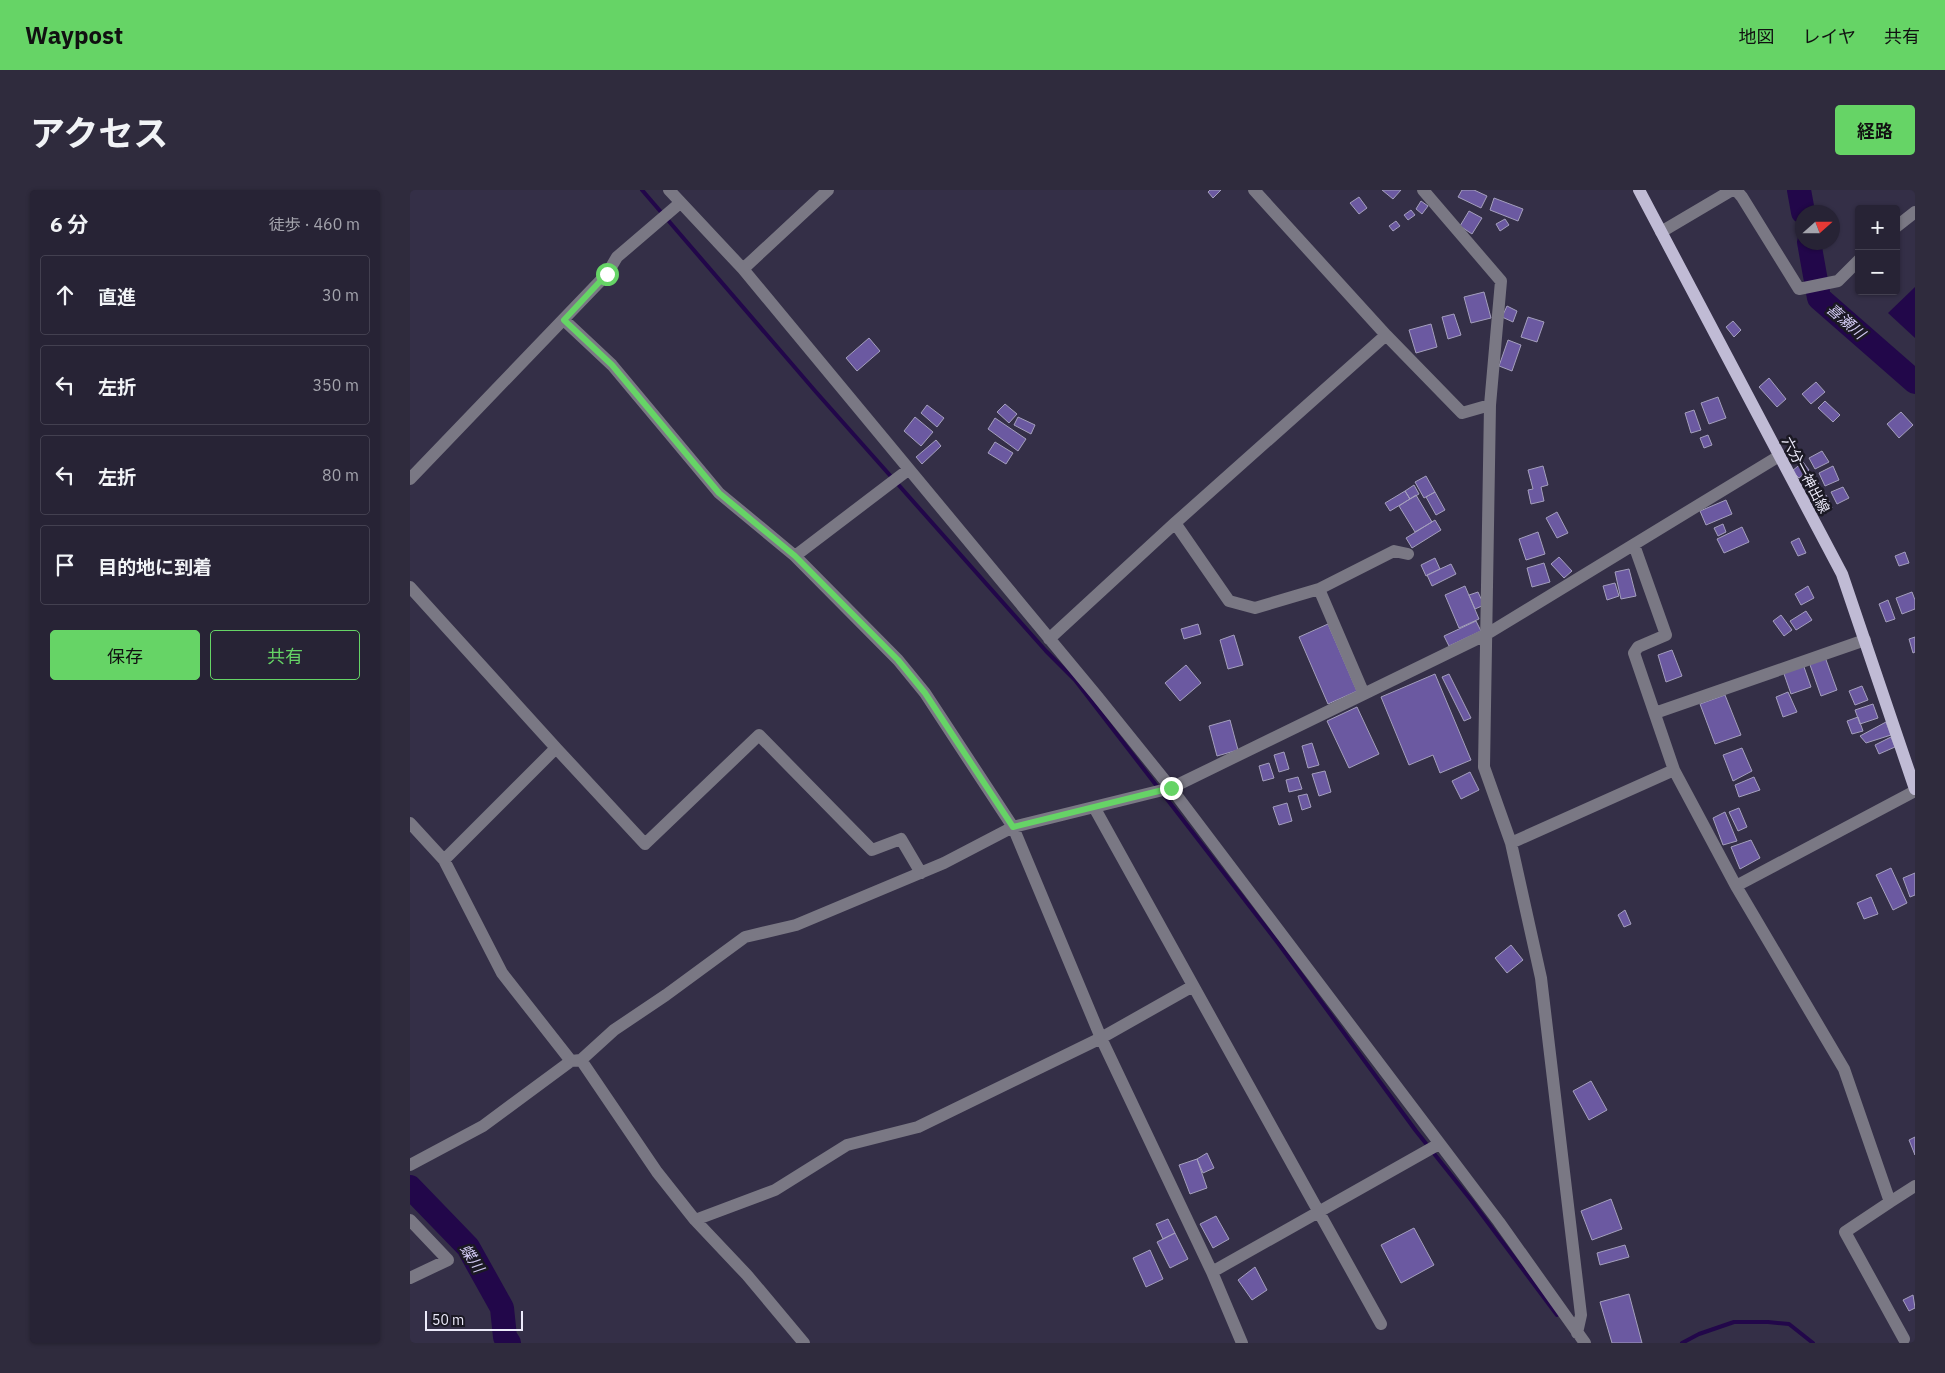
<!DOCTYPE html>
<html lang="ja">
<meta charset="utf-8">
<style>
body{margin:0;font-family:"IBM Plex Sans","Noto Sans JP",sans-serif;background:#2f2b3d;color:#f1f3f6}
.controls{position:absolute;right:15px;top:15px;display:grid;overflow:hidden;border-radius:5px;box-shadow:0 1px 4px #0004}
.controls button{width:45px;height:45px;display:grid;place-items:center;padding:0;border:0;border-bottom:1px solid #434050;background:#272335;color:#f1f3f6;font:25px sans-serif}
.compass{position:absolute;left:1385px;top:15px;width:45px;height:45px;border-radius:50%;background:#272335;box-shadow:0 1px 4px #0004;rotate:69deg}
.scale{position:absolute;left:15px;bottom:12px;width:98px;box-sizing:border-box;padding-left:5px;border:2px solid #eceafa;border-top:0;font-size:14px;line-height:18px;white-space:nowrap;color:#eceafa;-webkit-text-stroke:4px #1b1924;paint-order:stroke}
.stop{position:absolute;width:15px;height:15px;margin:-11px;border:4px solid #66d466;border-radius:50%;background:#fff}
.stop.end{background:#66d466;border-color:#fff;box-shadow:0 1px 5px #0008}
.list{margin:0;padding:0;list-style:none}
h2{display:flex;justify-content:space-between;align-items:center;height:65px;margin:0;padding:0 20px;font-size:21px}
h2 small{font-size:16px;font-weight:400;color:#a4a4ad}
.list li{display:grid;grid-template-columns:32px 1fr auto;gap:15px;align-items:center;box-sizing:border-box;height:80px;margin:0 10px 10px;padding:0 10px;border:1px solid #434050;border-radius:5px}
.list b{display:block;font-size:19px;white-space:nowrap}
.list em{font-size:16px;font-style:normal;color:#a4a4ad}
.actions{display:flex;gap:10px;padding:15px 20px}
.actions a{flex:1;padding:11px 0;border:1px solid #66d466;border-radius:5px;text-align:center;font-size:18px;color:#66d466}
.actions .main{background:#66d466;color:#111}
.icon{flex:none;width:28px;height:28px;fill:none;stroke:currentColor;stroke-width:2;stroke-linecap:round;stroke-linejoin:round}
.map{position:relative;flex:none;width:1505px;height:1153px;overflow:hidden;border-radius:5px}
header{display:flex;align-items:center;gap:30px;box-sizing:border-box;height:70px;padding:0 25px;background:#66d466;color:#111}
header strong{font-size:24px}
nav{display:flex;gap:28px;margin-inline-start:auto;font-size:18px}
.intro{display:flex;align-items:center;justify-content:space-between;box-sizing:border-box;height:120px;padding:0 30px}
h1{margin:0;font-size:35px}
.button{padding:12px 22px;border-radius:5px;background:#66d466;color:#111;font-size:18px;font-weight:700}
main{display:flex;gap:30px;padding:0 30px}
aside{flex:1;background:#272335;border-radius:5px;box-shadow:0 1px 4px #0004}
.map>svg:first-child{display:block}
.water{fill:#22074a}
.lines{fill:none;stroke-linecap:round;stroke-linejoin:round}
.stream{stroke:#22074a;stroke-width:4}
.river{stroke:#22074a;stroke-width:24}
.building{fill:#6b59a1;stroke:#a49fbd}
.minor{stroke:#7a7884;stroke-width:12}
.major{stroke:#c0bbd5;stroke-width:12}
.route{stroke:#66d466;stroke-width:6}
.labels{text-anchor:middle;dominant-baseline:central;stroke-width:5;stroke-linejoin:round;paint-order:stroke}
.street-label{font-size:14px;fill:#eceafa;stroke:#1b1924}
.water-label{font-size:15px;font-style:italic;fill:#d2caf3;stroke:#1b1924}
</style>
<header>
<strong>Waypost</strong>
<nav><a>地図</a><a>レイヤ</a><a>共有</a></nav>
</header>
<div class="intro"><h1>アクセス</h1><a class="button">経路</a></div>
<main>
<aside>
<h2>6 分<small>徒歩 · 460 m</small></h2>
<ul class="list">
<li><svg class="icon" aria-label="ahead" viewBox="0 0 24 24"><path d="M12 20V5M6 11l6-6 6 6"/></svg><div><b>直進</b></div><em>30 m</em></li>
<li><svg class="icon" aria-label="left" viewBox="0 0 24 24"><path d="M17 20v-9H6M10 6l-5 5 5 5"/></svg><div><b>左折</b></div><em>350 m</em></li>
<li><svg class="icon" aria-label="left" viewBox="0 0 24 24"><path d="M17 20v-9H6M10 6l-5 5 5 5"/></svg><div><b>左折</b></div><em>80 m</em></li>
<li><svg class="icon" aria-label="arrive" viewBox="0 0 24 24"><path d="M6 21V4h12l-3 4 3 4H6"/></svg><div><b>目的地に到着</b></div></li>
</ul>
<div class="actions"><a class="main">保存</a><a>共有</a></div>
</aside>
<div class="map">
<svg width="1505" height="1153" viewBox="0 0 1505 1153">
<rect width="100%" height="100%" fill="#342f47"/>
<path class="water" d="M1505,97V148L1478,123Z"/>
<g class="lines">
<path class="stream" d="M232,0L406,202L636,461L665,490L868,753L1006,941L1061,1010L1147,1125
M1272,1153L1289,1144L1324,1132H1358L1379,1134L1403,1153"/>
<path class="river" d="M1389,0L1393,22
M1399,52L1409,108L1505,192
M0,997L58,1057L92,1118L95,1147L99,1153"/>
</g>
<path class="building" d="M800,0H811L803,8L798,2Z
M972,0H991L983,9Z
M1052,0H1064L1077,6L1071,18L1048,7Z
M949,7L957,18L949,24L940,13Z
M1084,8L1113,19L1108,31L1080,20Z
M1011,11L1018,16L1012,24L1006,19Z
M1001,20L1005,25L998,30L994,25Z
M1059,21L1072,28L1062,44L1050,36Z
M1095,29L1099,35L1090,41L1086,34Z
M986,31L990,36L983,41L979,36Z
M1074,102L1081,128L1061,133L1054,107Z
M1097,116L1107,121L1103,132L1092,127Z
M1044,124L1051,145L1038,149L1032,127Z
M1118,127L1134,132L1127,152L1111,147Z
M1323,131L1331,140L1324,147L1316,137Z
M1021,134L1027,157L1006,163L999,140Z
M459,148L470,161L447,181L436,168Z
M1098,150L1111,155L1102,181L1089,176Z
M1359,188L1376,209L1367,217L1349,197Z
M1406,192L1415,202L1401,214L1392,204Z
M1308,207L1316,228L1299,234L1291,213Z
M1415,211L1430,225L1423,232L1408,218Z
M595,214L607,224L599,233L587,222Z
M517,215L534,228L527,237L511,223Z
M1284,220L1291,240L1281,243L1275,223Z
M1491,222L1503,235L1489,248L1477,234Z
M505,227L523,242L511,256L494,241Z
M608,227L625,235L621,244L604,235Z
M585,228L616,249L608,261L578,239Z
M1298,245L1302,255L1294,258L1290,248Z
M526,250L531,256L512,274L506,267Z
M585,252L603,263L596,274L578,263Z
M1412,261L1419,272L1405,279L1399,268Z
M1393,272L1399,280L1389,288L1382,281Z
M1133,276L1138,295L1131,297L1134,311L1121,314L1118,300L1123,299L1118,280Z
M1423,276L1429,290L1415,296L1409,283Z
M1016,286L1025,302L1014,308L1005,292Z
M1403,286L1410,296L1402,301L1395,291Z
M1004,295L1009,304L1000,309L995,301Z
M1433,297L1439,308L1427,314L1421,302Z
M995,301L1000,309L980,321L975,313Z
M1025,302L1035,320L1026,325L1016,307Z
M1006,305L1022,332L1005,342L989,316Z
M1416,305L1422,318L1411,324L1404,311Z
M1316,310L1322,324L1296,335L1290,321Z
M1147,322L1158,343L1147,348L1136,328Z
M1025,330L1031,340L1002,358L996,348Z
M1313,334L1316,342L1308,346L1304,338Z
M1332,337L1339,352L1314,363L1307,349Z
M1128,342L1135,364L1116,370L1109,349Z
M1389,348L1396,363L1388,366L1381,352Z
M1495,362L1499,373L1489,376L1485,366Z
M1149,367L1162,381L1154,388L1141,374Z
M1025,368L1030,379L1016,386L1011,375Z
M1134,373L1140,392L1122,397L1117,378Z
M1041,374L1046,384L1022,396L1017,385Z
M1219,379L1226,406L1211,409L1205,382Z
M1205,393L1209,406L1197,410L1193,396Z
M1055,396L1069,429L1049,438L1035,405Z
M1398,396L1404,408L1391,415L1385,404Z
M1068,402L1074,415L1065,419L1059,405Z
M1502,402L1505,410V419L1492,424L1486,408Z
M1478,410L1485,429L1476,432L1469,414Z
M1396,421L1402,430L1386,440L1380,431Z
M1371,425L1382,440L1374,446L1363,431Z
M1066,431L1071,441L1039,456L1034,446Z
M788,434L791,444L774,449L771,439Z
M918,434L947,501L918,514L889,447Z
M824,445L833,475L818,479L810,450Z
M1505,447V462L1503,463L1499,449Z
M1262,460L1272,486L1256,492L1248,465Z
M1415,467L1427,500L1411,506L1399,472Z
M1393,474L1401,497L1381,504L1373,481Z
M776,475L791,493L770,511L755,493Z
M1025,484L1061,570L1030,583L1023,565L999,575L971,507Z
M1039,484L1061,528L1054,531L1032,487Z
M1452,496L1458,510L1445,515L1439,501Z
M1378,502L1387,522L1373,527L1366,507Z
M1315,505L1331,545L1305,554L1290,514Z
M1463,514L1468,528L1450,534L1445,520Z
M947,517L969,564L939,578L917,531Z
M1448,527L1453,541L1442,544L1437,531Z
M820,530L828,560L807,566L799,536Z
M1476,532L1481,545L1456,553L1450,546Z
M1481,547L1485,557L1469,564L1465,555Z
M902,553L909,575L898,578L892,556Z
M1332,558L1342,581L1323,591L1313,565Z
M874,562L879,579L869,582L864,565Z
M859,573L864,588L853,591L849,576Z
M915,581L921,602L909,606L902,584Z
M1060,582L1069,600L1051,609L1042,591Z
M888,587L892,599L879,602L876,590Z
M1344,587L1350,600L1329,607L1325,595Z
M897,604L901,617L892,620L888,606Z
M877,613L882,631L869,635L863,617Z
M1329,618L1337,637L1328,641L1319,622Z
M1315,622L1327,651L1313,655L1303,628Z
M1341,650L1350,668L1330,679L1321,657Z
M1481,678L1497,713L1483,720L1466,685Z
M1505,683V705L1500,707L1493,688Z
M1461,707L1468,724L1454,729L1447,713Z
M1215,720L1221,734L1214,737L1208,725Z
M1101,755L1113,770L1097,783L1085,768Z
M1181,891L1197,920L1179,930L1163,901Z
M1505,947V965L1499,950Z
M797,963L804,978L793,983L787,969Z
M787,969L797,998L780,1004L769,975Z
M1201,1009L1212,1039L1182,1050L1171,1021Z
M806,1026L819,1049L803,1058L790,1034Z
M758,1029L765,1043L753,1049L746,1034Z
M1004,1038L1024,1075L991,1093L971,1055Z
M765,1043L778,1069L760,1078L747,1052Z
M1215,1055L1219,1067L1190,1075L1187,1063Z
M740,1060L753,1089L736,1097L723,1068Z
M845,1077L857,1100L842,1110L828,1090Z
M1219,1104L1232,1153H1202L1190,1112Z
M1503,1105L1505,1118L1499,1121L1493,1110Z"/>
<g class="lines">
<path class="minor" d="M259,0L333,79L687,506L761,598L1089,1032L1175,1153
M1013,0L1091,91L1080,215L1074,577L1101,653L1131,788L1171,1125L1167,1143
M1326,0L1332,7L1389,99L1428,91L1449,70
M1486,37L1505,22
M1251,42L1322,0
M333,79L418,0
M154,130L202,175L309,303L385,366L488,470L515,503L603,637L691,848L802,1082L832,1153
M976,145L1052,223L1080,215
M0,289L197,84L207,67L270,13
M765,333L819,411L845,418L909,399L954,504
M1224,355L1256,445L1228,457L1224,463L1264,580
M385,366L498,280
M0,397L146,558L34,670
M909,399L984,361L998,364
M639,449L765,333L976,145L844,0
M1245,523L1455,450
M146,558L235,654L349,545L462,660L491,649L511,683
M684,617L971,1134
M0,633L34,670L92,783L161,871
M1101,653L1264,580L1326,696L1434,879L1480,1012L1505,996
M1326,696L1505,601
M171,870L247,982L285,1030L337,1085L394,1153
M0,975L73,936L161,871L171,870L204,840L256,805L335,747L386,735L534,673L603,637L761,598L1077,444L1369,266
M1480,1012L1435,1042L1494,1149
M0,1030L38,1070L0,1088
M285,1030L365,1000L437,955L508,937L691,848L783,796
M802,1082L1029,954"/>
<path class="major" d="M1229,0L1432,384L1505,599"/>
</g>
<g class="lines">
<path class="route" d="M197,84L154,130L202,175L309,303L385,366L488,470L515,503L603,637L761,598"/>
</g>
<g class="labels">
<g class="street-label">
<text transform="translate(1396 285) rotate(62)">六分一神出線</text>
</g>
<g class="water-label">
<text transform="translate(1436 131) rotate(41)">喜瀬川</text>
<text transform="translate(62 1068) rotate(57)">蝶川</text>
</g>
</g>
</svg>
<div class="controls">
<button>+</button>
<button>−</button>
</div>
<svg class="compass" viewBox="-18 -18 36 36"><path d="M0-13l5 13h-10z" fill="#e53935"/><path d="M0 13l5-13h-10z" fill="#a4a4ad"/></svg>
<div class="scale">50 m</div>
<div class="stop" style="left:197px;top:84px"></div>
<div class="stop end" style="left:761px;top:598px"></div>
</div>
</main>
